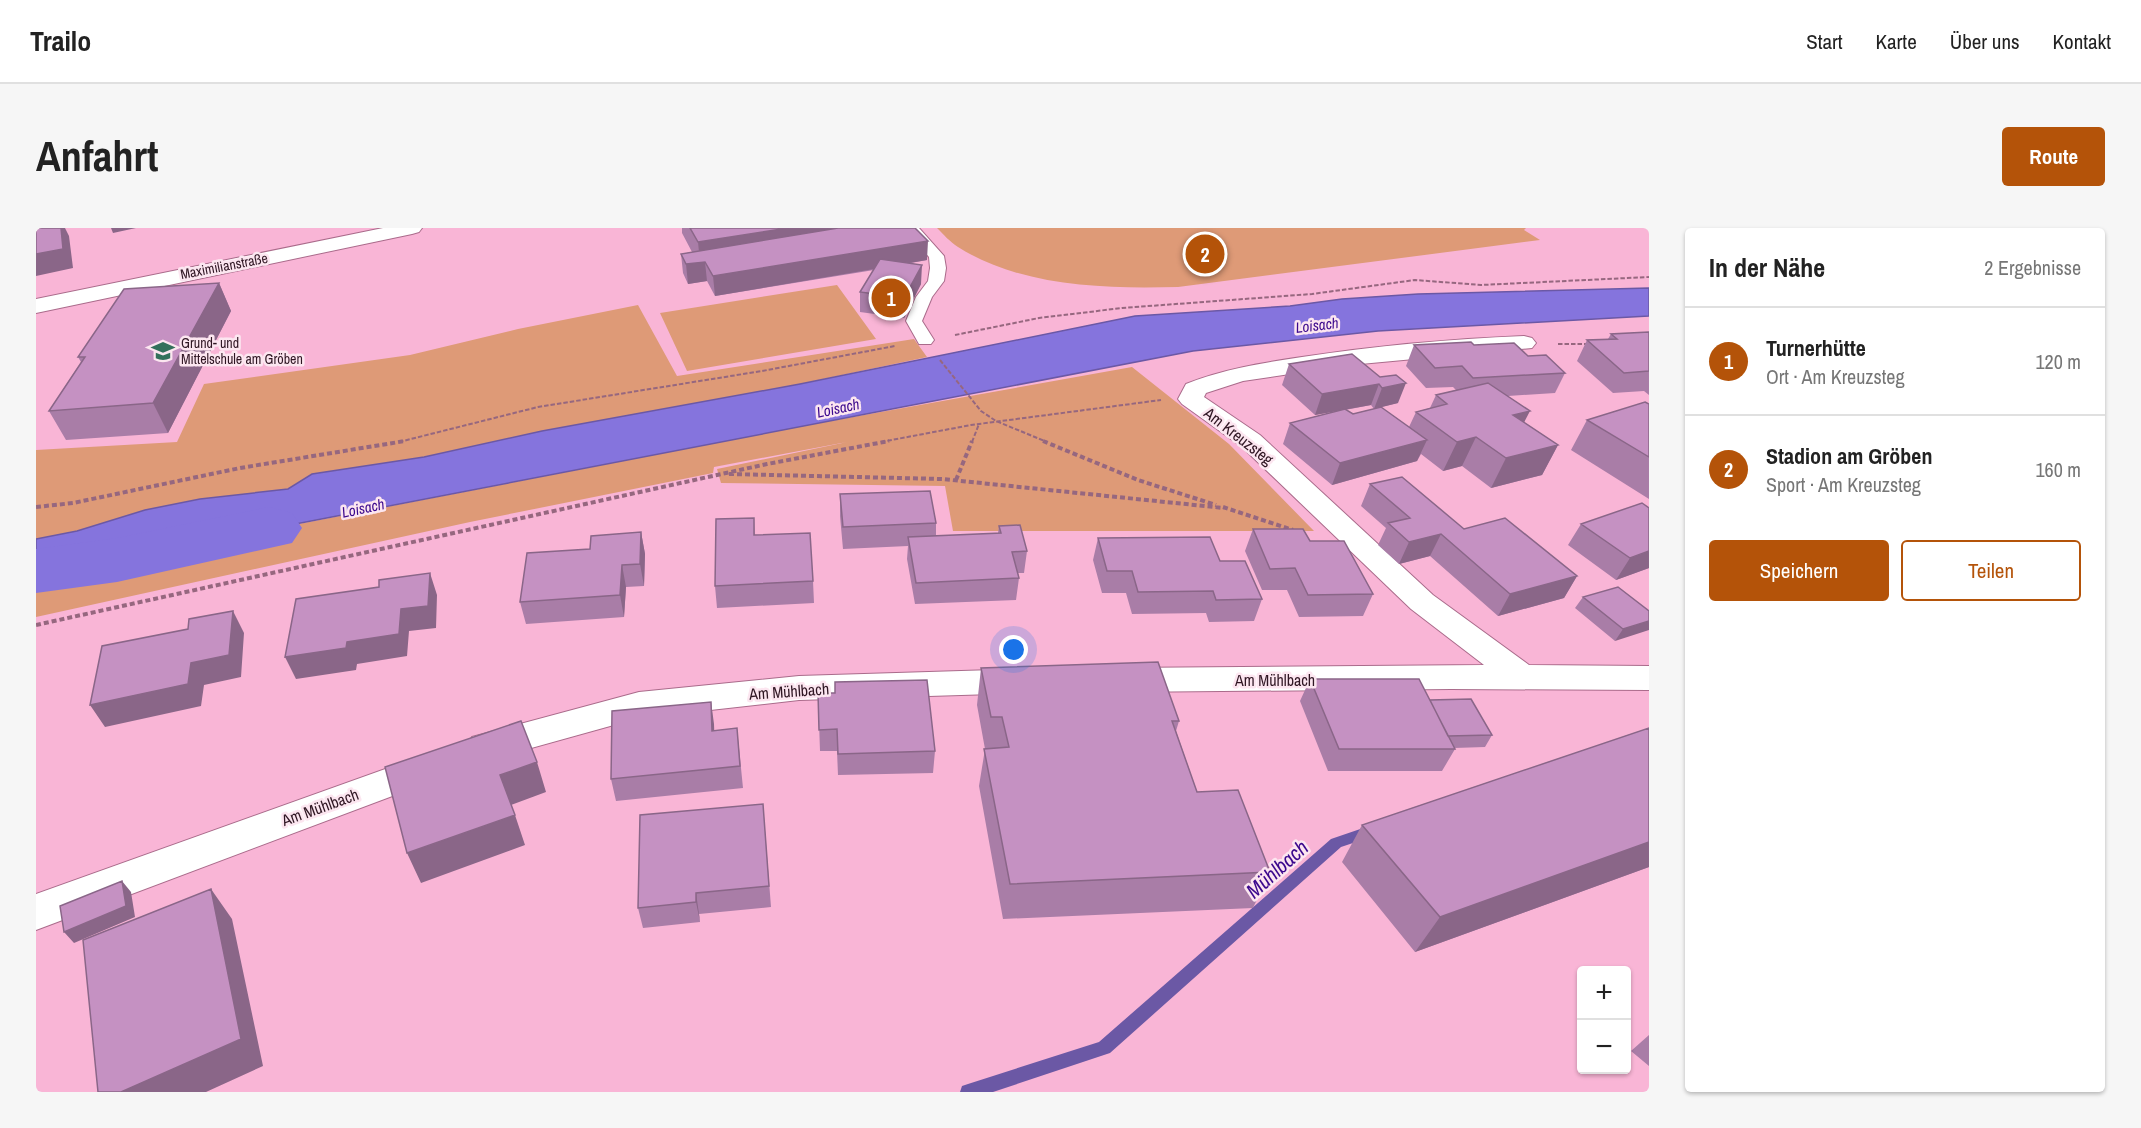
<!DOCTYPE html>
<html lang="de">
<meta charset="utf-8">
<style>
body{margin:0;font-family:"Archivo Narrow",sans-serif;background:#f6f6f6;color:#222}
.controls{position:absolute;right:18px;bottom:18px;display:grid;overflow:hidden;border-radius:6px;box-shadow:0 2px 4px #0004}
.controls button{width:54px;height:54px;display:grid;place-items:center;padding:0;border:0;border-bottom:2px solid #e0e0e0;background:#fff;color:#222;font:30px sans-serif}
.you{position:absolute;left:978px;top:422px;width:21px;height:21px;margin:-15px;border:4px solid #fff;border-radius:50%;background:#1a73e8;box-shadow:0 0 0 9px #1a73e833}
.badge{display:grid;place-items:center;width:39px;height:39px;border-radius:50%;background:#b45309;color:#fff;font-size:20px;font-weight:700}
.pin{position:absolute;translate:-50% -50%;border:3px solid #fff;box-shadow:0 2px 6px #0006}
.list{margin:0;padding:0;list-style:none}
h2{display:flex;justify-content:space-between;align-items:center;height:78px;margin:0;padding:0 24px;font-size:26px}
h2 small{font-size:20px;font-weight:400;color:#767676}
.list li{display:grid;grid-template-columns:39px 1fr auto;gap:18px;align-items:center;box-sizing:border-box;height:108px;padding:0 24px;border-top:2px solid #e0e0e0}
.list b{display:block;font-size:22px;white-space:nowrap}
.list p{margin:0;font-size:20px;white-space:nowrap;color:#767676}
.list em{font-size:20px;font-style:normal;color:#767676}
.actions{display:flex;gap:12px;padding:18px 24px}
.actions a{flex:1;padding:14px 0;border:2px solid #b45309;border-radius:6px;text-align:center;font-size:21px;color:#b45309}
.actions .main{background:#b45309;color:#fff}
.map{position:relative;flex:none;width:1613px;height:864px;overflow:hidden;border-radius:6px}
header{display:flex;align-items:center;gap:36px;box-sizing:border-box;height:84px;padding:0 30px;background:#fff;border-bottom:2px solid #e0e0e0}
header strong{font-size:28px}
nav{display:flex;gap:33px;margin-inline-start:auto;font-size:21px}
.intro{display:flex;align-items:center;justify-content:space-between;box-sizing:border-box;height:144px;padding:0 36px}
h1{margin:0;font-size:42px}
.button{padding:15px 27px;border-radius:6px;background:#b45309;color:#fff;font-size:21px;font-weight:700}
main{display:flex;gap:36px;padding:0 36px}
aside{flex:1;background:#fff;border-radius:6px;box-shadow:0 2px 4px #0004}
.map>svg:first-child{display:block}
.green{fill:#de9a77}
.water{fill:#8574dd;stroke:#6b58a5;stroke-width:1.5}
.lines{fill:none;stroke-linecap:round;stroke-linejoin:round}
.stream{fill:#6b58a5;fill-rule:evenodd}
.river{fill:#8574dd;fill-rule:evenodd}
.lane-casing{stroke:#aa6b8b;stroke-width:2}
.street-casing{stroke:#aa6b8b;stroke-width:2}
.path-far1{stroke:#96677f;stroke-width:2;stroke-dasharray:4.5 2;stroke-linecap:butt}
.path{stroke:#96677f;stroke-width:4;stroke-dasharray:5 3;stroke-linecap:butt}
.lane{fill:#fff;fill-rule:evenodd}
.street{fill:#fff;fill-rule:evenodd}
.wall{fill:#a97da7;fill-rule:evenodd}
.shaded-wall{fill:#8a6688}
.building{fill:#c591c2;stroke:#8a6688;stroke-width:1.5}
.labels{text-anchor:middle;dominant-baseline:central;stroke-width:5;stroke-linejoin:round;paint-order:stroke}
.far-street-label{font-size:14px;fill:#2f1623;stroke:#fce6f0}
.far-poi-label{font-size:14px;fill:#2f1623;stroke:#fce6f0;text-anchor:start}
.far-water-label{font-size:15px;font-style:italic;fill:#3b088d;stroke:#fce6f0}
.street-label{font-size:16px;fill:#2f1623;stroke:#fce6f0}
.near-water-label{font-size:21px;font-style:italic;fill:#3b088d;stroke:#fce6f0}
</style>
<header>
<strong>Trailo</strong>
<nav><a>Start</a><a>Karte</a><a>Über uns</a><a>Kontakt</a></nav>
</header>
<div class="intro"><h1>Anfahrt</h1><a class="button">Route</a></div>
<main>
<div class="map">
<svg width="1613" height="864" viewBox="0 0 1613 864">
<rect width="100%" height="100%" fill="#f9b5d6"/>
<path class="green" d="M901,0H1490L1488,2L1504,12L1142,59C1070,61 985,59 922,19C914,14 907,6 901,0Z
M801,57L840,111L651,143L624,85Z
M602,77L641,148L878,111L891,129L764,156L506,203L388,229L276,246L252,261L164,271L109,282L41,303L0,311V222L141,214L168,156L374,127L482,101Z
M1096,139L1193,216L1278,303H917L909,258L685,255L681,241L811,214L678,239L677,245L434,294L0,389V347L772,197Z"/>
<path class="water" d="M1613,60V88L1342,103L1157,123L0,346V311L41,303L109,282L164,271L252,261L276,246L388,229L506,203L764,156L1099,88L1254,78L1306,71L1382,66Z"/>
<g class="lines">
<path class="stream" d="M1336,597L1341,599L1343,603L1341,607L1305,619L1074,825L957,864H924L926,858L932,856L1063,814L1295,611Z"/>
<path class="river" d="M233,279L256,285L266,300L256,315L81,354L0,365V321L81,310Z"/>
<g class="lane-casing">
<path id="lane" d="M868,0H883L908,28L910,40L908,53L896,69L886,93L898,112L895,116H883L870,93L880,69L892,53L894,40L893,29Z"/>
</g>
<g class="street-casing">
<path id="street" d="M347,0H386L383,4L376,6L0,85V71Z
M1488,108L1496,110L1500,115L1496,120L1314,137L1207,153L1170,165L1168,169L1224,207L1397,367L1493,437L1613,438V462L1415,461L1084,464L1072,461L1067,452L1072,443L1084,440L1448,437L1375,381L1206,219L1146,176L1142,171L1150,156C1187,141 1226,135 1266,129C1339,118 1413,111 1488,108Z
M987,441L999,444L1004,453L999,462L987,465L763,472L603,490L449,533L436,529L431,519L436,509L603,464L763,448Z
M394,525L407,529L412,539L407,549L0,702V666Z"/>
</g>
<path class="path-far1" d="M919,107L1003,90L1086,80L1276,66L1379,52L1445,57L1613,49
M1522,116H1554
M904,132L945,183L960,193L1011,214
M363,214L502,179L726,143L859,118
M845,214L935,197L1125,172
M936,214L943,196"/>
<path class="path" d="M1007,213L1102,252L1180,277
M693,246L906,251L1188,280
M920,252L936,213
M0,279L37,275L204,240L369,213
M1187,279L1257,302
M0,397L731,236L853,213"/>
<use href="#lane" class="lane"/>
<use href="#street" class="street"/>
</g>
<path class="wall" d="M646,0H879L891,32L875,35L885,56L868,90L824,84V64L838,42L679,68L671,53L652,56L647,45L645,26L656,24L646,5Z
M183,55L195,83L132,205L30,212L13,183L45,134L42,129Z
M1613,104V167L1608,163L1577,165L1541,133L1551,112L1572,111L1575,106Z
M1378,117H1438L1492,128L1529,145L1519,165L1472,168L1488,194L1522,217L1506,247L1455,260L1426,238L1407,243L1385,226L1381,233L1296,257L1247,216L1254,195L1305,182L1279,187L1246,157L1253,136L1316,126L1362,175L1345,179L1373,199L1380,184L1394,180L1400,167L1420,162L1417,159L1390,160L1370,138ZM1335,177L1338,181L1317,186L1309,182Z
M1613,176V271L1535,222L1551,192Z
M1334,256L1428,301L1541,348L1528,370L1462,388L1394,328L1363,336L1342,317L1350,300L1325,278Z
M804,266L900,295V308L962,305L963,298L991,323L988,345H982L983,350L980,372L879,376L871,331L872,318L807,321L804,288Z
M718,290L719,307L777,353L778,375L681,380L679,358Z
M1545,296L1613,340L1580,352L1532,317Z
M1217,301L1274,313L1337,366L1327,388L1263,389L1251,362H1226L1209,323Z
M605,304L609,326L608,358L590,359L588,389L490,396L484,374L554,321Z
M1062,310L1184,333L1226,371L1218,393L1173,394L1170,385L1096,386L1090,365H1066L1057,332Z
M1547,369L1613,383L1579,413L1539,380Z
M945,440L1143,493L1140,503L1161,564L1234,644L1217,680L967,691L943,558L949,521L941,477Z
M1274,451L1394,472L1456,507L1449,519L1418,520L1419,521L1406,543H1292L1264,473Z
M782,465L899,523L897,545L802,547L801,523H784Z
M678,496V503L701,500L707,560L580,573L575,551Z
M1613,500V639L1379,724L1306,634L1326,597Z
M727,576L735,679L663,686L664,694L607,700L602,680Z
M1613,807V838L1595,823Z"/>
<path class="shaded-wall" d="M25,0H29L33,8L37,40L0,48V26Z
M75,0H100L77,5Z
M752,0H865L669,34L671,53L652,56L650,36L664,34L662,14Z
M892,13L891,32L679,68L677,48Z
M886,37L885,56L868,90V70Z
M183,55L195,83L132,205L117,175Z
M1370,155L1362,175L1338,181L1346,160Z
M1343,156L1335,177L1279,187L1286,166Z
M1494,183L1479,212L1477,187Z
M1440,209L1426,238L1407,243L1421,214Z
M1391,212L1381,233L1296,257L1304,235Z
M1522,217L1506,247L1455,260L1470,230Z
M605,304L609,326L608,358L604,336Z
M1405,306L1394,328L1363,336L1373,314Z
M1613,323V340L1580,352L1594,330Z
M586,337L590,359L588,389L584,367Z
M394,345L401,367L400,400L373,403L371,428L321,436L320,442L260,451L249,429L311,414L365,381Z
M1541,348L1528,370L1462,388L1474,366Z
M197,383L208,405L205,449L168,457L165,478L69,499L54,477L155,435Z
M1613,393V402L1579,413L1587,401Z
M675,474L678,496L679,525L676,503Z
M501,534L510,564L475,577L464,547Z
M479,587L489,617L385,655L371,625Z
M1613,614V639L1379,724L1404,689Z
M86,653L95,664L99,689L38,715L28,704Z
M175,661L196,691L227,838L170,864H85Z
M660,665L663,686L664,694L660,674Z"/>
<path class="building" d="M0,0H25L27,21L0,26Z
M654,0H752L662,14Z
M802,0H879L892,13L677,48L669,34L650,36L645,26Z
M844,31L886,37L868,70L824,64Z
M183,55L117,175L13,183L49,129H42L88,61Z
M1613,104V143L1588,145L1551,112L1581,111L1575,106Z
M1435,114L1438,117L1478,115L1492,128L1510,127L1529,145L1437,150L1426,138L1399,140L1378,117Z
M1316,126L1344,149L1360,147L1370,155L1346,160L1343,156L1286,166L1253,136Z
M1452,155L1494,183L1477,187L1522,217L1470,230L1440,209L1421,214L1380,184L1411,176L1400,167Z
M1609,174L1613,176V229L1551,192Z
M1345,179L1391,212L1304,235L1254,195L1309,181L1317,186Z
M1366,249L1428,301L1469,290L1541,348L1474,366L1405,306L1373,314L1352,295L1374,290L1334,256Z
M894,263L900,295L807,299L804,266Z
M1606,275L1613,280V323L1594,330L1545,296Z
M718,290V307L774,305L777,353L679,358L680,291Z
M984,297L991,323L976,324L983,350L880,355L872,309L965,305L963,298Z
M1217,301H1267L1274,313H1308L1337,366L1272,367L1259,340L1234,341Z
M605,304L604,336L586,337L584,367L484,374L491,325L554,321L555,308Z
M1174,309L1184,333H1209L1226,371L1180,372L1177,363L1102,364L1096,343H1071L1062,310Z
M394,345L392,378L365,381L363,406L311,414L310,420L249,429L260,371L343,359V352Z
M1582,359L1613,383V393L1587,401L1547,369Z
M197,383L193,427L155,435L152,456L54,477L66,418L152,401L153,391Z
M1122,434L1143,493H1136L1161,564L1202,562L1234,644L974,656L948,521L973,519L966,489H955L945,440Z
M1274,451H1383L1419,521H1303Z
M891,452L899,523L802,526L801,501L783,502L782,465H799V454Z
M1435,471L1456,507L1412,508L1394,472Z
M675,474L676,503L701,500L704,538L575,551L576,483Z
M485,493L501,534L464,547L479,587L371,625L349,539Z
M1613,500V614L1404,689L1326,597Z
M727,576L733,658L660,665V674L602,680L604,587Z
M86,653L90,678L28,704L24,678Z
M175,661L205,811L85,864H62L47,712Z"/>
<defs>
<g id="school-bare" transform="scale(1.8)"><path d="M0-5L7-2L0 1L-7-2ZM-4 1L0 2.5L4 1V4Q0 6-4 4Z" fill="#33705b" stroke="#fce6f0" stroke-width="2.5" paint-order="stroke"/></g>
</defs>
<g fill-rule="evenodd">
<use href="#school-bare" x="127" y="123"/>
</g>
<g class="labels">
<g class="far-street-label">
<text transform="translate(188 38) rotate(-11)">Maximilianstraße</text>
</g>
<g class="far-poi-label">
<text x="145" y="115">Grund- und<tspan x="145" dy="16">Mittelschule am Gröben</tspan></text>
</g>
<g class="far-water-label">
<text transform="translate(1281 97) rotate(-7)">Loisach</text>
<text transform="translate(802 180) rotate(-12)">Loisach</text>
<text transform="translate(327 280) rotate(-12)">Loisach</text>
</g>
<g class="street-label">
<text transform="translate(1203 208) rotate(38)">Am Kreuzsteg</text>
<text x="1239" y="452">Am Mühlbach</text>
<text transform="translate(753 463) rotate(-4)">Am Mühlbach</text>
<text transform="translate(284 579) rotate(-20)">Am Mühlbach</text>
</g>
<g class="near-water-label">
<text transform="translate(1241 641) rotate(-42)">Mühlbach</text>
</g>
</g>
</svg>
<div class="controls">
<button>+</button>
<button>−</button>
</div>
<div class="you"></div>
<div class="pin badge" style="left:855px;top:70px">1</div>
<div class="pin badge" style="left:1169px;top:26px">2</div>
</div>
<aside>
<h2>In der Nähe<small>2 Ergebnisse</small></h2>
<ul class="list">
<li><span class="badge">1</span><div><b>Turnerhütte</b><p>Ort · Am Kreuzsteg</p></div><em>120 m</em></li>
<li><span class="badge">2</span><div><b>Stadion am Gröben</b><p>Sport · Am Kreuzsteg</p></div><em>160 m</em></li>
</ul>
<div class="actions"><a class="main">Speichern</a><a>Teilen</a></div>
</aside>
</main>
